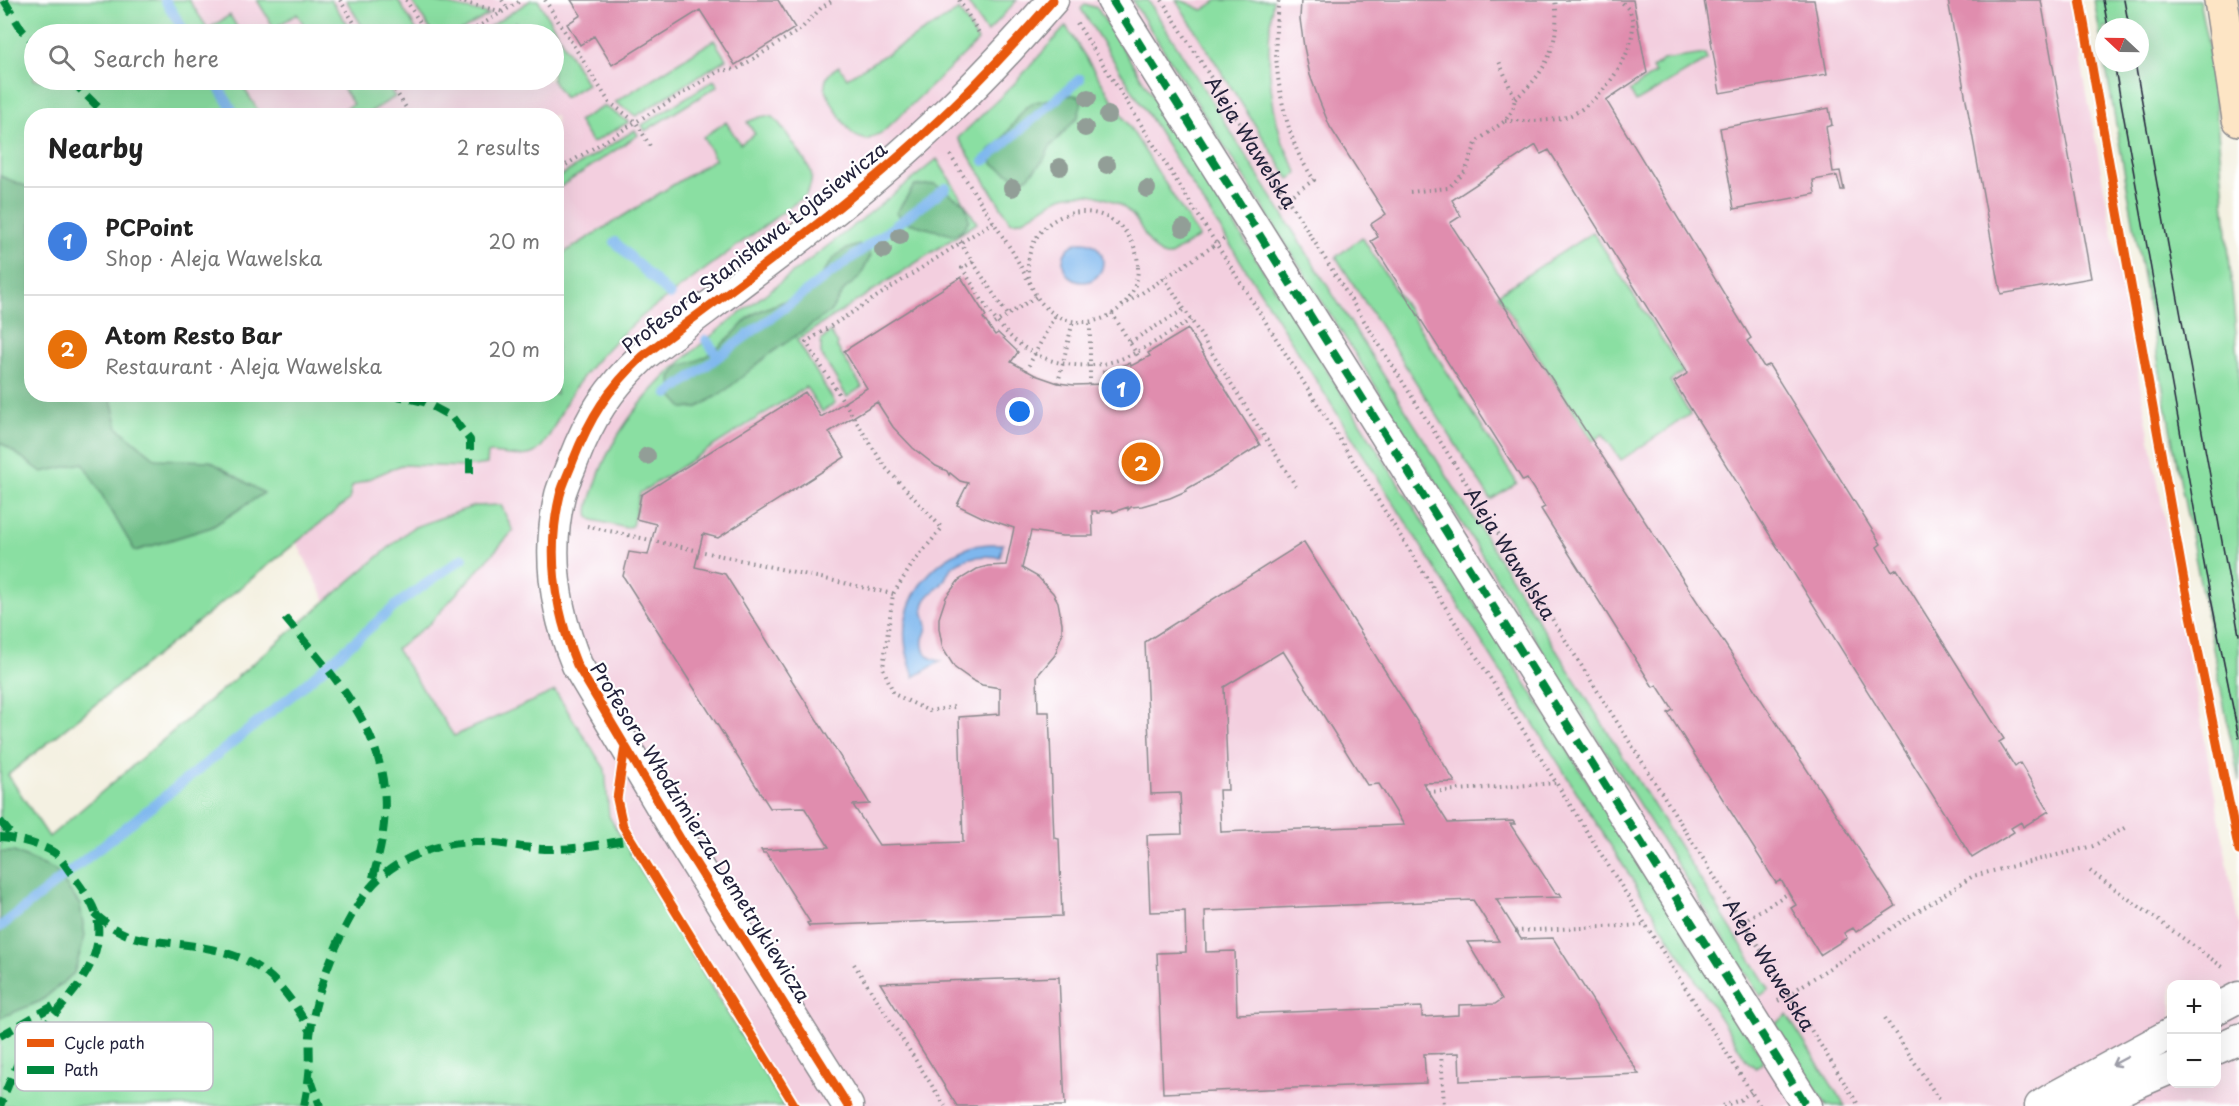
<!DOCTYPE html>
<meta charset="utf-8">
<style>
body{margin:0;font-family:"Playpen Sans",sans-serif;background:#f6f6f6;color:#222}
.controls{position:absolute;right:18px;bottom:18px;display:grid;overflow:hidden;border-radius:12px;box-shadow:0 6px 24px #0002}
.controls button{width:54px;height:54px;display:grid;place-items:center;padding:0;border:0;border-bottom:2px solid #e0e0e0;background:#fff;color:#222;font:30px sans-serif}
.compass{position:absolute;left:2095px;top:18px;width:54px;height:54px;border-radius:50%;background:#fff;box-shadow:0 6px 24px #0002;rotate:292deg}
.you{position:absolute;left:1020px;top:412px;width:21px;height:21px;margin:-15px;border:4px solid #fff;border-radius:50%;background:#1a73e8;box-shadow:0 0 0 9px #1a73e833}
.badge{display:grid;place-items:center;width:39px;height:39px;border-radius:50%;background:#b5179e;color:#fff;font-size:20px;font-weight:700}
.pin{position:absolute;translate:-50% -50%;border:3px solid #fff;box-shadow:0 2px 6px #0006}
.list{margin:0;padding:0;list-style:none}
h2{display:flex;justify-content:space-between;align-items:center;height:78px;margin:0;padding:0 24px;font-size:26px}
h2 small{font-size:20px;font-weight:400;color:#767676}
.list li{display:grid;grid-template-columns:39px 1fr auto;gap:18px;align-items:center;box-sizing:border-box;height:108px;padding:0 24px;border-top:2px solid #e0e0e0}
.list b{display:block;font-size:22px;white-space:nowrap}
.list p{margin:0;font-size:20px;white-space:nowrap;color:#767676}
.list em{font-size:20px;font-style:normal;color:#767676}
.icon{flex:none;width:33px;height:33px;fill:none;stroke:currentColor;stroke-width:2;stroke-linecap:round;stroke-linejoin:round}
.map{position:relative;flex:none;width:2239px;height:1106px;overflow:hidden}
.search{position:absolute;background:#fff;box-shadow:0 6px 24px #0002;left:24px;top:24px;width:540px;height:66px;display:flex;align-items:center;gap:15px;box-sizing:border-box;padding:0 21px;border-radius:33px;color:#767676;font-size:22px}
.panel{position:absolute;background:#fff;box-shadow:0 6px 24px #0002;left:24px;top:108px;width:540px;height:294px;border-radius:24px}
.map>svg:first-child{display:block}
.built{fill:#f3cfdf;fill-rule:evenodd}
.green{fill:#8adfa2;stroke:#56806e;stroke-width:1.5}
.forest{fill:#6fbe88;stroke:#487062;stroke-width:1.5}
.water{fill:#7eb7ee;stroke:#506c94;stroke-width:1.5}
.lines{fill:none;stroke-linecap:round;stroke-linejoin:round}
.stream{stroke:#7eb7ee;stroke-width:10}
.building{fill:#e08dae;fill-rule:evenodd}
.street-casing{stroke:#8b8a8e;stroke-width:33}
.secondary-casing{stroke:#8b8a8e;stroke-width:36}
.path{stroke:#8b8a8e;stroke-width:4;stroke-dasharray:1.5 4.5;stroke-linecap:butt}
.street{stroke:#fff;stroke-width:30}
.secondary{stroke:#fde5c5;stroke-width:33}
.tram{stroke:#22223b;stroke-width:1.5}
.quiet{stroke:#00873e;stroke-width:8;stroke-dasharray:15 8;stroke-linecap:butt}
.cycleway-casing{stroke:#fff;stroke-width:13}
.cycleway{stroke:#e8590c;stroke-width:9}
.tree{fill:#929e97}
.oneway{stroke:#9c9ca7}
.labels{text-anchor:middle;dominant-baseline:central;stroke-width:4.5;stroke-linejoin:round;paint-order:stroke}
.street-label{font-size:20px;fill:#22223b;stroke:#fff}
.key{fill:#fff;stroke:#bdbdc4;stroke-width:1.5}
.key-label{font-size:16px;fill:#22223b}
</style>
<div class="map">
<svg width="2239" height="1106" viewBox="0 0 2239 1106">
<rect width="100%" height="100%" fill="#fff"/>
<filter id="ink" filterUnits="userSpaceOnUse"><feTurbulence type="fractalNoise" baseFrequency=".0167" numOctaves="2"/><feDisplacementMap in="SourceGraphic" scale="12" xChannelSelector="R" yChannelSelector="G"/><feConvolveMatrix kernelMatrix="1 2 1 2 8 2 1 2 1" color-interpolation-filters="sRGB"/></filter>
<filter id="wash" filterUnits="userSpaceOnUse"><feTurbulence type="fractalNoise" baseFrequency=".008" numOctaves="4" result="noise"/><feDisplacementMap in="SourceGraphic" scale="24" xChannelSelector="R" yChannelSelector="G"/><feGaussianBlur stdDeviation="1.35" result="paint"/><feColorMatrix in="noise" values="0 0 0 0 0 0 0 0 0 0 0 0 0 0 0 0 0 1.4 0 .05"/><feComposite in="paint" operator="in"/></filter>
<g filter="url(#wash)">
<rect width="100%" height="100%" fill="#f4f1e2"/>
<path class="built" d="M26,0H2070L2239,927V1106H687L329,607L223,395L556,394V116L84,115L66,80H554V34H43ZM2172,984H2216V1084H2172Z"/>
<path class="green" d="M0,0H189L208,29L230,15L241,34H34V80H249L242,85L261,115L32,116V394H556L557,257L715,159L703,137L726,122L740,144L755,134L747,122C755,119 765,113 774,118C779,121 810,167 811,172C813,181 810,188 806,195L646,313C616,339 588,365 568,399C560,413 547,447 534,453C522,459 501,453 488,453L487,464L466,467L401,465L352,486L349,500L8,775L49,837L412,528L474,506L501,505L513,531L430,623L396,649L454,736L555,691L605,769L609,816L639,868L784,1106H0Z
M257,0H331L354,34H310L297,14L274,28Z
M346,0H398L419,34H367Z
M411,0H426L489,14L456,34H433Z
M531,0H538L587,84L564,98L552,80L554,34H524L516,22L496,34H478Z
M966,0H1017L987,33Z
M1132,0H1148L1769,989L1760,996Z
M1176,0C1186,0 1194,7 1203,10L1218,0H1273C1266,45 1268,96 1282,140C1286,151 1293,163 1298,174L1289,179Z
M2094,0H2199L2212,65L2239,367V782L2171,433L2105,63H2140V27H2104V57Z
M1085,4L1097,8L1763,1058L1762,1063L1756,1068L1747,1061L1081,9Z
M959,10L978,41L883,132L867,140C862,138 857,138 853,134C846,127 824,94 825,84C826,75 832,70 839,66L847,78Z
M1066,26L1199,237L1169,256C1152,257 1143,227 1133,216C1125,207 1113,200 1101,197C1090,193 1076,193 1064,196C1048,201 1025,226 1010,221L958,138L1014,84Z
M714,40L726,59L636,116L615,102Z
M1705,54L1707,60L1636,102L1630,91L1655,73L1652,69L1663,60Z
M338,80H384L395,97L365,115H334L353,104Z
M714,80L718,86L645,131L642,125Z
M604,106L629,122L592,143L578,121Z
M635,130L638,135L557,189V178Z
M937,159L977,223L797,340L835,403L822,412L806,387L640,493L632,526L626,528L593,520L589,517C586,508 592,496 595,486C623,393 713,335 786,278C837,239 887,200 937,159Z
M1593,232L1683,372L1670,381L1690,414L1621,460L1603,434L1593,441L1498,294Z
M1362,237L1517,483L1491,500L1336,257Z
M830,332L838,344L837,347L862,387L847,397L821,354V341Z
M1787,1015L1845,1106H1827L1775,1024Z"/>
<path class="forest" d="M1072,95L1079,96L1082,102L1078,117L1050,147L1043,161L1027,178H1017L994,165L988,151L1001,141L1025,108L1035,102Z
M0,176L28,187L31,193L32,394L110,395L118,428L156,459L210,461L264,493L212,527L135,551L83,463L42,472L0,442Z
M935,184L965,204L969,220L961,232L952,235L909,223L896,213L914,186Z
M859,245L868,249L871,255L859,278L845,289L830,312L767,356L725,391L697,408H683L672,396L671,377L679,366C706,360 717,350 737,330C742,325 747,318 754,314C775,302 795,302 815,282C834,263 829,253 859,245Z
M0,852H14L55,870L80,905L85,936L74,973L41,1001L0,1018Z"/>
<path class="water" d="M1063 262a20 20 0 1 1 40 0a20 20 0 1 1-40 0Z
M990,544H1003L1000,557C983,555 960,556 949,571C946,577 944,582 939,587C933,592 927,595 924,603C921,612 926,618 927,626C927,631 924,635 923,639C921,652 929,660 941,661L914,677C910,665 906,654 905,641C901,600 929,563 967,548C974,545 982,545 990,544Z"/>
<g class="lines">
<path class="stream" d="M165,0L186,34
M214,80L236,116
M984,161L1080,79
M615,242L670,295
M706,340L718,356
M668,394L946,188
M0,927L295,693L400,602L463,558"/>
</g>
<g id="blocks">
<path class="building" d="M571,0H778L795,28L735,65L700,10L612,65L594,36L580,45L567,24L581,15Z
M1301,0H1633L1647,73L1606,100L1751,338L1747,341L1764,367L1769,365L1881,544L1877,547L1892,572L1897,569L2004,739L1999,742L2015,767L2020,763L2049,811L2023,827L2021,822L2011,828L2014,832L1972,858L1674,382L1688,373L1549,150L1541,154L1536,145L1452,200L1461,216L1450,223L1896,906L1856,932L1853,928L1844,933L1847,938L1820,955L1791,908L1796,905L1781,880L1776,883L1668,713L1673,710L1657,685L1653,687L1541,509L1545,507L1527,479L1523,481L1371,241L1378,237L1371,224L1386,214L1330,127L1319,100L1310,75L1304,47L1300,19Z
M1704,0H1814L1827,74L1720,93Z
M1948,0H2041L2091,278L2001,294Z
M1829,108L1832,125L1826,127L1833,172L1840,171L1844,190H1841L1837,176L1813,180L1815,194L1734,209L1720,128Z
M961,277L986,316L983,318L995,335L998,333L1018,352L1011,362L1035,375L1058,383L1074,385L1105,384L1103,371L1130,363L1131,366L1150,356L1148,353L1188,329L1260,445L1219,471L1185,490L1186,491L1170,498L1142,506L1131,507L1128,510V507L1113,512L1112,510L1100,511V513H1097V511H1092L1093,536H1062L1031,531L1022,568L1038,577L1053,593L1058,602L1062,623V634L1055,655L1037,676L1038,712H1049L1054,838L1059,839L1062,916L809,926L807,923L810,922L766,853H763L761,850L829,847L804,807L770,808L623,576L629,552L648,555L656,524L636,519L641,495L805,392L821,417L867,388L844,351ZM877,402L893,427L913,448L936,466L947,471L949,475L950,473L960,481L968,483L957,505L982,517L1014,528L1006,565L988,566L977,569L959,580L946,597L939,618V629L943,649L955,668L972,680L982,685L1000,688V714L959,717L963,842L879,845L853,805L870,804L725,574L695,567L703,534L718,538L845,457L829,432Z
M1304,542L1455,782L1423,783L1448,823L1513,821L1515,824H1510L1556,894L1560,893L1562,897L1496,899L1521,939L1553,938L1639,1074L1460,1081L1459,1053L1424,1054L1426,1083L1163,1093L1157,953L1186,952L1185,911L1150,912L1147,835L1182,834L1181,812L1180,793L1151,794L1145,642ZM1283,651L1367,785L1379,784L1404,825L1221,832L1219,790H1228L1224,687ZM1473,900L1499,941L1467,942L1502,999L1495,1004L1459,1005V1015L1422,1017V1007L1237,1014L1235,951L1206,952L1205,911Z
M1059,977L1065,1106H957L880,983Z"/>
</g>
</g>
<g filter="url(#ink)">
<use href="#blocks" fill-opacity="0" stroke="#8b8a8e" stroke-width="1.5"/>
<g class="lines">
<g class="street-casing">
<path id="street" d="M1112,0L1807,1106
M2216,1009L2239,997
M2216,1049L2239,1039
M848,1106L684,845L577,665C555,611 546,553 560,495C563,484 569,472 573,461C590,417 608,389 643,356C739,283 839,213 927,131C972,90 1013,46 1053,0
M2040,1106L2056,1096L2172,1033
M2083,1106L2172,1068"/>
</g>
<g class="secondary-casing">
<path id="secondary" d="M2221,0L2239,119"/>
</g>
<g class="path">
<path d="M340,0L361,34"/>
<path d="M406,0L427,34"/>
<path d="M453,0L504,12"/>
<path d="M502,0L508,9"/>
<path d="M545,0L609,102L636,122L651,148"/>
<path d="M959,0L979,33"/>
<path id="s1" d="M1162,0L1859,1106"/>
<path d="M1077,23L1760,1106"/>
<path d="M466,34L522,0"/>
<path d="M389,80L411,116"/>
<path d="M1515,99C1547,73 1561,41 1555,0"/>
<path d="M1505,121C1525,121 1546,122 1566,117C1598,107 1642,49 1631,15C1630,9 1623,4 1620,0"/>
<path d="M950,155L1014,254L1030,284"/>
<path d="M556,171L719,71L737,69L801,29L821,8L833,0"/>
<path d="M1410,192L1448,188L1465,172L1477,141L1505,121L1512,111L1515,99L1498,59"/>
<path d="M1278,204L1314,180C1308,170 1300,159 1296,148C1278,102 1271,48 1279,0"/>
<circle cx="1083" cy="267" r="55"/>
<path d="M960,242L973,262L962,268C977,291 990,317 1010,336C1039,364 1081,372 1118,360C1144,351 1168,333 1191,320"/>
<path d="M973,262L1007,315"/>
<path d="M1164,277L1297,488"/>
<path d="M1122,306L1224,239"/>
<path d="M1112,313L1141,361"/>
<path d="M989,327L1037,296"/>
<path d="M1130,342L1185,309"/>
<path d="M1026,371L1055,315"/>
<path d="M1058,383L1073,321"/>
<path d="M1090,385V322"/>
<path d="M587,526L893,594"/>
<path d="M954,707L929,711L894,694L883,668L893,594L913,563L942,528L885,467L806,342L993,222"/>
<path d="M1428,792L1557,783"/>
<path d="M2090,871L2224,968"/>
<path d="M1743,921L1789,893"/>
<path d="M1515,931L1647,925"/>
<path d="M854,964L945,1106"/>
<path d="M1778,1001L1973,876L2093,846L2128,826"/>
<path d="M1885,1018L1939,1099"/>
<path d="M1441,1053L1444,1106"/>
<path d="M1723,1106L1740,1100L1751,1092"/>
</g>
<use href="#street" class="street"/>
<use href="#secondary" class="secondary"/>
<path class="tram" d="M2103,0L2108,27
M2124,0L2129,27
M2114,63L2205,569L2239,738
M2135,63L2239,635"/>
<path class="quiet" d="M4,0L22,30L34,43
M1112,0L1807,1106
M71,80L107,116
M389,394L424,402L452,417L470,440V481
M285,618C339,683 396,739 383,832C381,850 375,868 371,886
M0,821L13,837
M0,837C12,837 47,846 56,854C61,859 66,866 70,872C81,887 96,905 98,924C103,974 53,1011 27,1048C15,1066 8,1086 0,1106
M95,914C126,941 141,939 179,944C249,952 275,969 310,1030
M0,1036L60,1002
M310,1077L320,1106
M304,1106C306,1096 308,1085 309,1074C311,1059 308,1044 311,1029C317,986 349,901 384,874C410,853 443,842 477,842C500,842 522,848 545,849C574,850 602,844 631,839"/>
<g class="cycleway-casing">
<path id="cycleway" d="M2080,0L2184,581L2239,851
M625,746L617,799L623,826L795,1106
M848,1106L684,845L577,665C555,611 546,553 560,495C563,484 569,472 573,461C590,417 608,389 643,356C739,283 839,213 927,131C972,90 1013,46 1053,0"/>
</g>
<use href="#cycleway" class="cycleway"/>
</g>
<g class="tree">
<circle cx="1088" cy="98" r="9"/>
<circle cx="1108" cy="115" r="9"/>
<circle cx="1085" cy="128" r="9"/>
<circle cx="1107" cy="165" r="9"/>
<circle cx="1060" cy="167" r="9"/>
<circle cx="1012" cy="188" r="9"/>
<circle cx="1147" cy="189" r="9"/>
<circle cx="1183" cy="228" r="9"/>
<circle cx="900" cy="236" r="9"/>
<circle cx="883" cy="250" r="9"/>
<circle cx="647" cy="456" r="9"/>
</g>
<defs><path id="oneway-shaft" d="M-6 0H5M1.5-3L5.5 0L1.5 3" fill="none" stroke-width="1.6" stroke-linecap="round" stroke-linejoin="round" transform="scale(1.5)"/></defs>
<use class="oneway" href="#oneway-shaft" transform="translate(2120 1061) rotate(152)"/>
</g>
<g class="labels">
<g class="street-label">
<text stroke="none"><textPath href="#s1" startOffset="168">Aleja Wawelska</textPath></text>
<text transform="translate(754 247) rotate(-38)">Profesora Stanisława Łojasiewicza</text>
<text stroke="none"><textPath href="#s1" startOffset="654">Aleja Wawelska</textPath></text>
<text transform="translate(701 832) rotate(58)">Profesora Włodzimierza Demetrykiewicza</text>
<text stroke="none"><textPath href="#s1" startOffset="1140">Aleja Wawelska</textPath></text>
</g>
</g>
<rect x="15" y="1022" width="198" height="69" rx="9" class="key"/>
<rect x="27" y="1039" width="27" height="8" fill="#e8590c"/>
<rect x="27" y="1066" width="27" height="8" fill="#00873e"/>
<g class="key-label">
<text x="64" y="1049">Cycle path</text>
<text x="64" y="1076">Path</text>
</g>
</svg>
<div class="controls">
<button>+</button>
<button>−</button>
</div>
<svg class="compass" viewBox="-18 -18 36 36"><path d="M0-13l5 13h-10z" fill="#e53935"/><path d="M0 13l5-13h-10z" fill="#767676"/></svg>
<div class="you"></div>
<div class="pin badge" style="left:1121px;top:388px;background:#3f7fe0">1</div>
<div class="pin badge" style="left:1141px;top:462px;background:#e8710a">2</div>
<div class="search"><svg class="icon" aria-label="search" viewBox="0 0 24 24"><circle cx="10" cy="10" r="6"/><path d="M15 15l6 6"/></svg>Search here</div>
<section class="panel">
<h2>Nearby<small>2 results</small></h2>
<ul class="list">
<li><span class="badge" style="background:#3f7fe0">1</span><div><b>PCPoint</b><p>Shop · Aleja Wawelska</p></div><em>20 m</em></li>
<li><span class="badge" style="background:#e8710a">2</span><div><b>Atom Resto Bar</b><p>Restaurant · Aleja Wawelska</p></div><em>20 m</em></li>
</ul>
</section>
</div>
